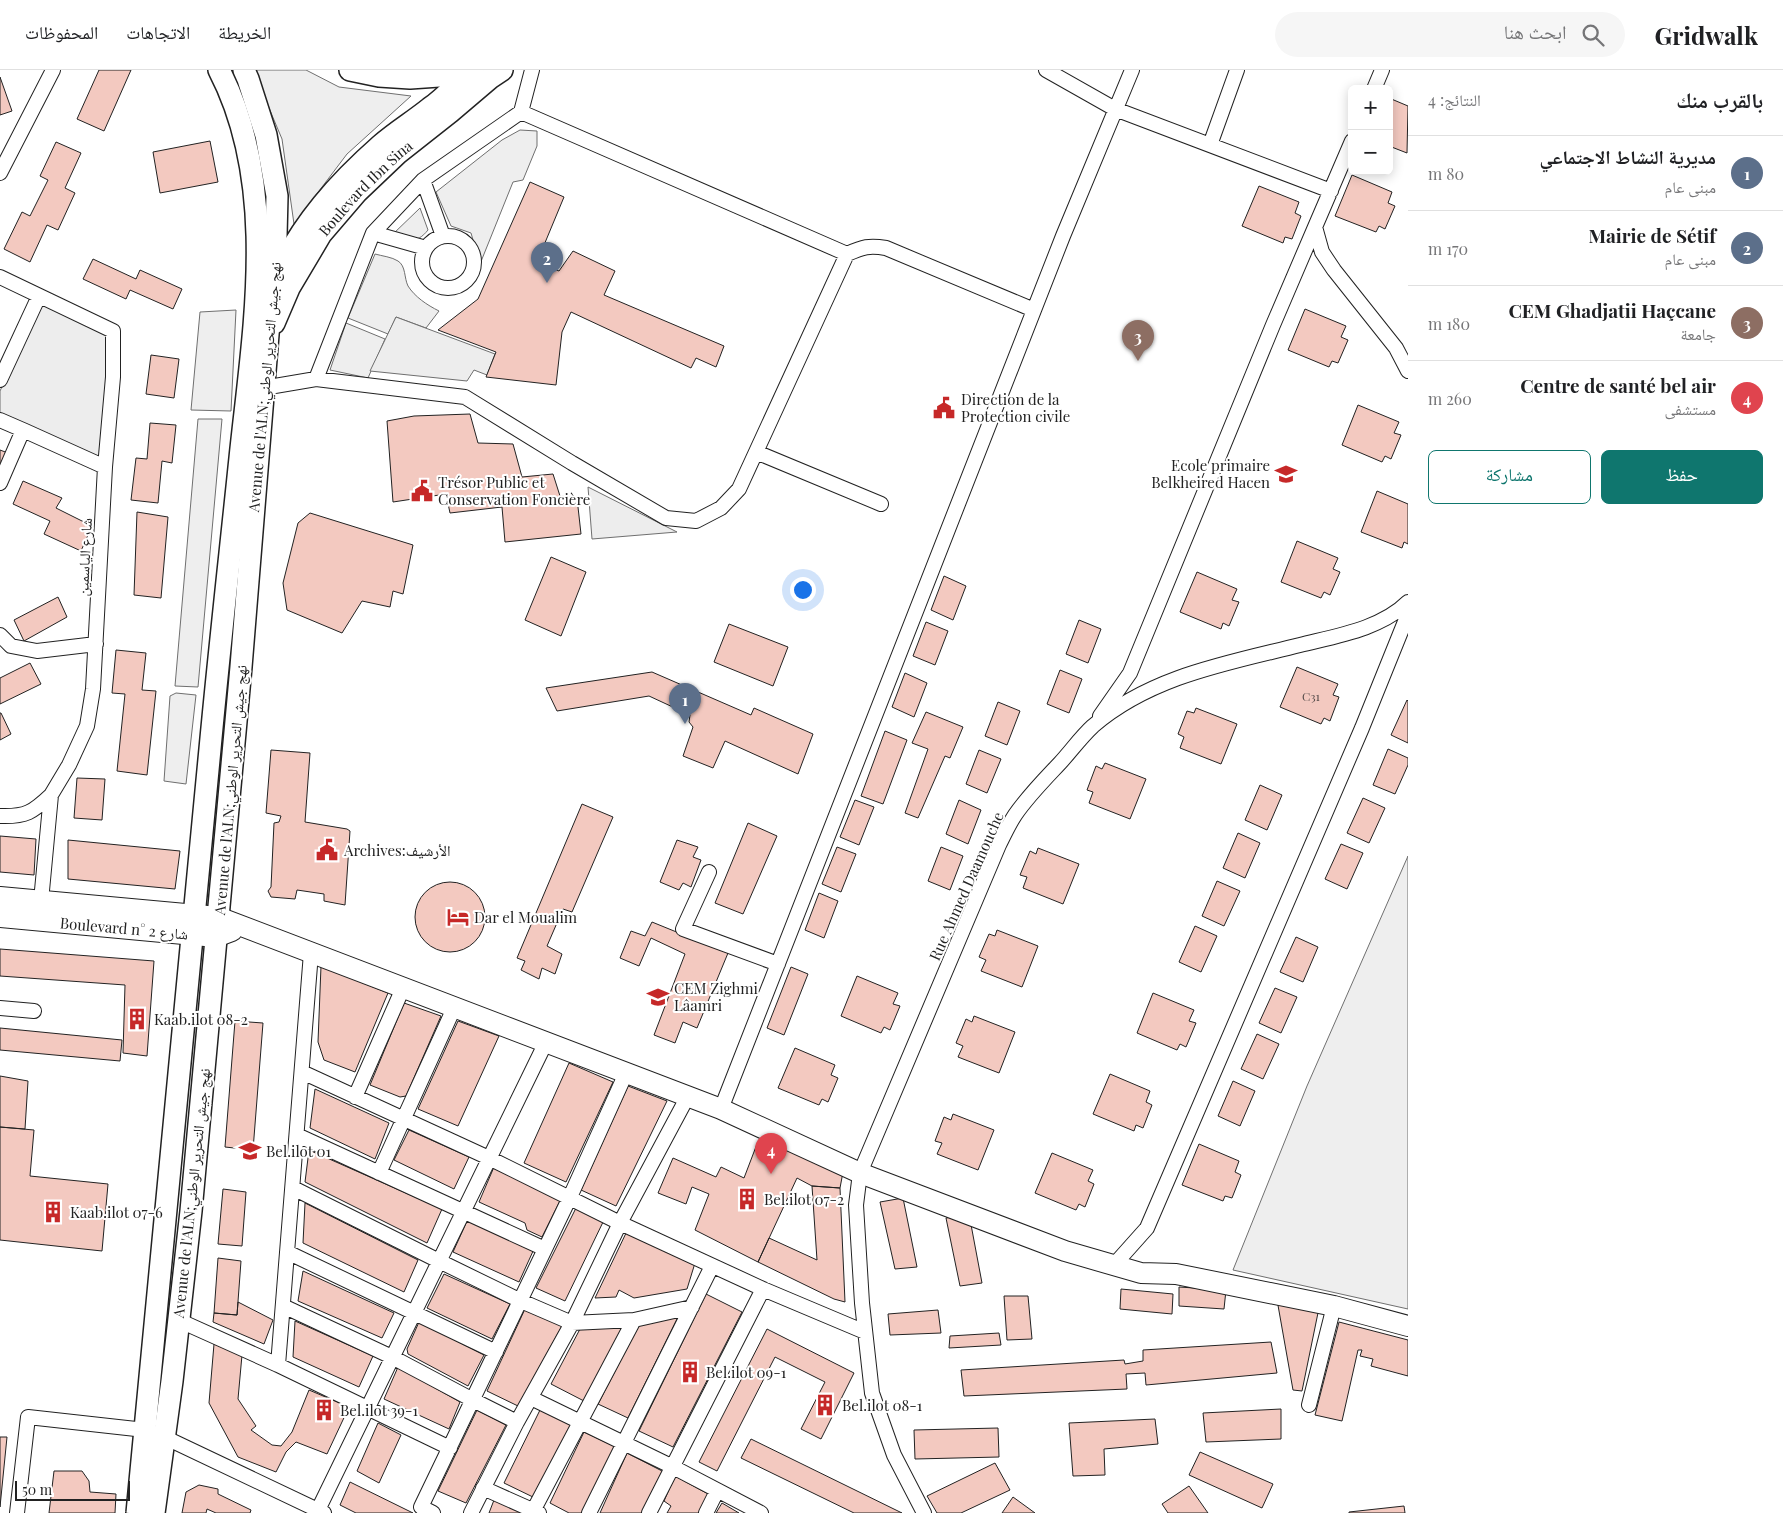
<!DOCTYPE html>
<html lang="ar">
<meta charset="utf-8">
<style>
body{margin:0;font-family:"Playfair Display","Noto Naskh Arabic",serif;background:#f6f6f6;color:#202124;direction:rtl}
.controls{position:absolute;right:15px;top:15px;display:grid;overflow:hidden;border-radius:8px;box-shadow:0 2px 12px #0003}
.controls button{width:45px;height:45px;display:grid;place-items:center;padding:0;border:0;border-bottom:1px solid #e0e0e0;background:#fff;color:#202124;font:25px sans-serif}
.scale{position:absolute;left:15px;bottom:12px;width:115px;box-sizing:border-box;padding-left:5px;border:2px solid #222;border-top:0;font-size:14px;line-height:18px;white-space:nowrap;color:#222;-webkit-text-stroke:4px #fff;paint-order:stroke}
.you{position:absolute;left:802px;top:519px;width:18px;height:18px;margin:-12px;border:4px solid #fff;border-radius:50%;background:#1a73e8;box-shadow:0 0 0 8px #1a73e833}
.badge{display:grid;place-items:center;width:32px;height:32px;border-radius:50%;background:#0f766e;color:#fff;font-size:16px;font-weight:700}
.pin{position:absolute;translate:-50% -41px;filter:drop-shadow(0 1px 2px #0008)}
.pin::after{content:'';position:absolute;top:26px;width:18px;height:15px;background:inherit;clip-path:polygon(0 0,100% 0,50% 100%)}
.list{margin:0;padding:0;list-style:none}
h2{display:flex;justify-content:space-between;align-items:center;height:65px;margin:0;padding:0 20px;font-size:21px}
h2 small{font-size:16px;font-weight:400;color:#757577}
.list li{display:grid;grid-template-columns:32px 1fr auto;gap:15px;align-items:center;box-sizing:border-box;height:75px;padding:0 20px;border-top:1px solid #e0e0e0}
.list b{display:block;font-size:19px;white-space:nowrap}
.list p{margin:0;font-size:16px;white-space:nowrap;color:#757577}
.list em{font-size:16px;font-style:normal;color:#757577}
.actions{display:flex;gap:10px;padding:15px 20px}
.actions a{flex:1;padding:11px 0;border:1px solid #0f766e;border-radius:8px;text-align:center;font-size:18px;color:#0f766e}
.actions .main{background:#0f766e;color:#fff}
.icon{flex:none;width:28px;height:28px;fill:none;stroke:currentColor;stroke-width:2;stroke-linecap:round;stroke-linejoin:round}
.map{position:relative;flex:none;width:1408px;height:1443px;overflow:hidden;direction:ltr}
header{display:flex;align-items:center;gap:30px;box-sizing:border-box;height:70px;padding:0 25px;background:#fff;border-bottom:1px solid #e0e0e0}
header strong{font-size:24px}
nav{display:flex;gap:28px;margin-inline-start:auto;font-size:18px}
.search{width:350px;height:45px;background:#f6f6f6;display:flex;align-items:center;gap:12px;box-sizing:border-box;padding:0 18px;border-radius:28px;color:#757577;font-size:19px}
main{display:flex}
aside{flex:1;background:#fff}
.map>svg:first-child{display:block}
.green{fill:#eee;stroke:#6f6f6f}
.parking{fill:#ededed;stroke:#6f6f6f}
.building{fill:#f3c9c0;stroke:#222}
.lines{fill:none;stroke-linecap:round;stroke-linejoin:round}
.street-casing{stroke:#222;stroke-width:16}
.secondary-casing{stroke:#222;stroke-width:22}
.primary-casing{stroke:#222;stroke-width:24}
.street{stroke:#fff;stroke-width:14}
.secondary{stroke:#fff;stroke-width:20}
.primary{stroke:#fff;stroke-width:21}
.labels{text-anchor:middle;dominant-baseline:central;stroke-width:4;stroke-linejoin:round;paint-order:stroke}
.number-label{font-size:12px;fill:#564c4a}
.street-label{font-size:15px;fill:#222;stroke:#fff}
.poi-label{font-size:15px;fill:#222;stroke:#fff;text-anchor:start}
</style>
<header>
<strong>Gridwalk</strong>
<div class="search"><svg class="icon" aria-label="search" viewBox="0 0 24 24"><circle cx="10" cy="10" r="6"/><path d="M15 15l6 6"/></svg>ابحث هنا</div>
<nav><a>الخريطة</a><a>الاتجاهات</a><a>المحفوظات</a></nav>
</header>
<main>
<aside>
<h2>بالقرب منك<small>النتائج: 4</small></h2>
<ul class="list">
<li><span class="badge" style="background:#5c6f8a">1</span><div><b>مديرية النشاط الاجتماعي</b><p>مبنى عام</p></div><em>80 m</em></li>
<li><span class="badge" style="background:#5c6f8a">2</span><div><b>Mairie de Sétif</b><p>مبنى عام</p></div><em>170 m</em></li>
<li><span class="badge" style="background:#8d6e63">3</span><div><b>CEM Ghadjatii Haçcane</b><p>جامعة</p></div><em>180 m</em></li>
<li><span class="badge" style="background:#e0444e">4</span><div><b>Centre de santé bel air</b><p>مستشفى</p></div><em>260 m</em></li>
</ul>
<div class="actions"><a class="main">حفظ</a><a>مشاركة</a></div>
</aside>
<div class="map">
<svg width="1408" height="1443" viewBox="0 0 1408 1443">
<rect width="100%" height="100%" fill="#fff"/>
<path class="green" d="M253,0H306L339,17L411,26L347,84L294,154L282,69Z
M520,60L537,61V76L523,110L513,112L480,194L471,163L451,156L436,122L502,70Z
M420,138L428,160C416,175 409,169 392,165Z
M375,184C382,186 392,187 398,191C406,196 404,208 408,216C415,227 427,235 439,241L426,258L396,247L388,264L348,248Z
M236,240L231,341L191,340L200,242Z
M346,253L385,269L368,308L330,300Z
M198,349H222L198,617L175,616Z
M176,623L196,625L186,714L164,711L170,626Z
M1408,786V1239L1233,1200L1307,1016Z"/>
<path class="parking" d="M41,232L109,264L108,308L101,390L0,345V321Z
M396,247L495,284L487,305L474,300L467,311L370,301Z
M588,417L677,462L592,469Z"/>
<path class="building" d="M99,0H131L104,61L77,49Z
M0,7L12,41L0,45Z
M1389,28L1408,36L1407,83L1389,76Z
M210,71L218,112L160,123L153,82Z
M56,72L81,83L65,118L75,123L58,160L47,155L30,192L4,179L22,142L30,146L48,110L40,106Z
M1352,105L1392,122L1388,133L1395,136L1385,159L1379,156L1376,162L1335,146Z
M530,112L564,127L537,192L559,201L573,181L615,201L604,225L724,276L716,297L696,288L691,298L571,242L562,262L556,315L486,307L496,282L438,260L478,229Z
M1259,116L1299,132L1295,143L1301,146L1292,169L1285,167L1283,173L1242,156Z
M93,189L136,209L140,200L182,219L173,239L130,220L126,229L83,209Z
M1305,239L1346,256L1341,267L1348,270L1338,293L1332,291L1329,297L1288,280Z
M151,285L179,289L174,328L146,324Z
M1358,335L1399,352L1394,363L1401,365L1391,389L1385,386L1382,392L1342,375Z
M470,344L478,373L513,374L522,407L553,404L560,426L577,428L581,464L505,472L502,437L450,443L446,424L393,432L387,351L414,346Z
M150,353L176,355L172,393L162,391L158,433L131,430L136,388L147,389Z
M0,380L8,383L0,399Z
M23,411L62,428L56,438L92,456L81,481L44,464L50,451L13,434Z
M1377,421L1408,434V474L1404,472L1402,478L1361,462Z
M137,442L168,447L161,528L134,525Z
M310,443L413,475L403,524L393,521L390,537L362,531L342,563L287,540L283,513L298,453Z
M1297,471L1338,488L1333,499L1340,502L1330,525L1324,522L1321,528L1281,512Z
M551,487L586,502L561,566L525,550Z
M1197,502L1237,519L1232,530L1239,532L1229,556L1223,553L1221,559L1180,542Z
M944,506L966,516L953,550L931,540Z
M58,527L67,547L24,571L14,550Z
M1079,550L1101,559L1088,593L1066,584Z
M926,552L948,561L935,595L913,586Z
M729,554L788,577L773,616L714,592Z
M116,580L146,583L142,620L156,621L147,705L117,701L125,624L112,623Z
M30,593L41,614L0,634V608Z
M1297,597L1338,614L1333,625L1339,627L1330,651L1324,648L1321,654L1280,637Z
M1060,600L1082,609L1069,643L1047,634Z
M652,602L751,645L754,638L813,664L798,704L725,671L713,698L683,686L693,657L689,652L690,645L649,626L557,641L546,618Z
M905,603L927,613L914,647L892,637Z
M1407,630L1408,631V673L1391,665Z
M998,632L1020,641L1007,675L985,666Z
M1196,638L1237,654L1221,694L1180,678L1184,667L1178,664L1187,641L1194,643Z
M926,642L963,657L950,688L945,686L918,748L905,743L928,679L912,673Z
M1,643L11,664L0,670V643Z
M885,661L907,670L883,734L861,726Z
M1388,679L1408,688V695L1395,724L1373,715Z
M271,680L310,683L305,752L347,759L350,761L345,835L324,831V824L297,820L295,829L271,827L268,821L271,817L274,753L279,752L281,746L266,743Z
M979,680L1001,689L987,723L966,714Z
M1105,693L1146,709L1130,749L1089,733L1093,722L1087,720L1096,696L1102,699Z
M77,708L105,709L102,750L74,748Z
M1260,715L1282,725L1267,760L1245,750Z
M1363,728L1385,738L1369,773L1347,763Z
M855,730L874,737L859,775L840,767Z
M959,730L981,740L968,774L946,764Z
M582,734L613,747L572,842L563,839L547,876L562,884L555,904L542,898L539,909L521,900L525,891L517,888Z
M748,753L777,766L743,844L715,833Z
M1238,763L1260,773L1245,808L1223,798Z
M0,766L36,769L34,805L0,802Z
M68,770L180,781L175,819L68,809Z
M677,770L698,777L693,787L701,790L691,817L683,813L679,820L660,812Z
M1341,774L1363,783L1347,819L1325,809Z
M837,777L856,784L841,822L822,814Z
M941,777L963,786L950,820L928,811Z
M1038,778L1079,794L1063,834L1023,818L1027,807L1020,805L1030,781L1036,784Z
M1217,811L1240,821L1224,856L1202,846Z
M415 847a35 35 0 1 1 70 0a35 35 0 1 1-70 0Z
M819,823L838,831L824,868L805,860Z
M652,852L728,883L697,958L683,952L675,973L654,965L685,884L651,868L639,896L620,888L631,861L645,866Z
M1195,856L1217,866L1201,902L1179,892Z
M997,860L1038,876L1022,917L981,901L986,890L979,887L989,864L995,866Z
M1296,867L1318,877L1303,912L1280,902Z
M0,879L154,891L147,986L123,983L125,915L0,906Z
M321,896L388,923L355,1002L324,990L318,972Z
M791,897L808,904L784,965L767,958Z
M857,906L898,923L893,934L900,936L890,960L884,957L881,963L841,946Z
M1275,918L1297,927L1281,963L1259,953Z
M1153,923L1194,940L1189,951L1196,953L1186,977L1180,974L1177,980L1137,963Z
M404,933L441,946L406,1026L400,1027L370,1015Z
M974,946L1015,962L999,1003L958,987L963,976L956,973L966,949L972,952Z
M235,951L263,953L253,1080L225,1077Z
M458,951L499,966L458,1056L418,1039Z
M0,958L122,970L120,991L0,980Z
M1257,964L1279,974L1263,1009L1241,999Z
M795,978L835,995L831,1005L838,1008L828,1032L822,1029L819,1035L778,1018Z
M569,993L613,1012L566,1112L524,1093Z
M1110,1004L1150,1021L1146,1032L1152,1035L1143,1058L1136,1055L1134,1061L1093,1044Z
M0,1006L28,1011L25,1059L0,1057Z
M1233,1011L1255,1021L1240,1056L1218,1046Z
M628,1016L667,1031L616,1136L581,1120Z
M315,1019L389,1053L375,1089L310,1058Z
M953,1044L994,1060L978,1100L937,1084L942,1073L935,1071L944,1047L951,1050Z
M0,1057L34,1060L30,1106L108,1114L102,1181L0,1170Z
M409,1060L469,1087L454,1119L394,1090Z
M782,1071L843,1102L840,1118L812,1116L797,1108L758,1192L695,1160L709,1124L692,1117L686,1134L658,1123L673,1088L716,1107L721,1097L744,1108L757,1074L777,1083Z
M1199,1074L1239,1091L1235,1102L1241,1105L1232,1128L1225,1126L1223,1131L1182,1115Z
M309,1080L442,1139L427,1173L305,1112Z
M1052,1083L1093,1100L1088,1111L1094,1114L1085,1137L1079,1134L1076,1140L1035,1123Z
M494,1097L561,1129L542,1167L527,1160L525,1153L479,1132Z
M812,1116L840,1118L845,1232L834,1229L758,1192L769,1168L817,1190Z
M223,1119L246,1122L242,1176L218,1174Z
M903,1128L917,1197L895,1199L880,1132Z
M305,1133L418,1190L404,1222L303,1173Z
M577,1136L604,1150L565,1231L536,1218Z
M969,1144L982,1213L960,1216L946,1148Z
M468,1149L534,1179L519,1212L453,1182Z
M627,1161L695,1193L687,1219L634,1228L619,1220L616,1227L595,1228Z
M218,1188L241,1191L237,1245L214,1243Z
M303,1201L394,1243L382,1268L298,1231Z
M444,1204L510,1234L492,1269L427,1238Z
M1179,1217L1226,1220L1224,1239L1179,1236Z
M1121,1219L1173,1224L1172,1244L1120,1239Z
M706,1224L742,1242L673,1377L639,1361Z
M1276,1224L1320,1233L1302,1321L1293,1320Z
M1004,1226H1028L1032,1269L1007,1270Z
M238,1232L273,1250L264,1274L213,1252L214,1243L237,1245Z
M525,1239L562,1256L518,1336L487,1321Z
M938,1240L941,1263L890,1265L888,1244Z
M678,1247L628,1348L598,1334L640,1253Z
M295,1251L373,1286L359,1317L293,1287Z
M419,1252L484,1285L468,1316L408,1284L407,1279Z
M1339,1252L1408,1270V1306L1371,1296L1373,1289L1360,1286L1362,1280H1358L1342,1351L1315,1345Z
M622,1258L584,1331L551,1314L580,1259Z
M767,1259L854,1303L821,1369L801,1359L825,1312L775,1287L717,1401L699,1392Z
M999,1263L1001,1275L949,1278L950,1266Z
M1271,1272L1277,1303L1146,1315L1145,1303L1126,1304L1127,1319L964,1326L961,1300L1124,1290L1125,1294L1143,1291V1280Z
M214,1274L242,1285L238,1329L256,1356L251,1360L272,1375L281,1376L292,1362L309,1320L349,1337L327,1384L296,1372L286,1382L276,1402L238,1387L209,1333Z
M398,1297L460,1332L449,1359L384,1329Z
M1281,1339V1369L1206,1372L1203,1343Z
M477,1340L506,1355L466,1433L438,1421Z
M540,1340L574,1356L535,1428L504,1413Z
M1155,1349L1158,1374L1104,1379L1105,1405L1073,1406L1069,1353Z
M378,1353L401,1365L379,1413L357,1401Z
M998,1358L999,1387L915,1389L914,1360Z
M584,1362L618,1378L585,1443H569L550,1433Z
M0,1367H7L0,1437Z
M751,1369L902,1443H854L741,1388Z
M1200,1382L1273,1414L1262,1438L1189,1405Z
M627,1383L664,1402L644,1443H600Z
M995,1393L1010,1420L961,1443H937L927,1426Z
M54,1401H82L89,1411L90,1422L116,1424L115,1443H49Z
M675,1406L710,1425L701,1443H667L671,1436L664,1431Z
M350,1412L413,1443H356L340,1435Z
M199,1415L218,1419V1424L251,1440L250,1443H216L207,1439L206,1443H182L186,1422Z
M1189,1416L1208,1443H1168L1162,1434Z
M1013,1427L1035,1443H1002Z
M494,1430L527,1443H489Z
M722,1433L739,1443H716Z
M1404,1436L1405,1443H1349V1442Z"/>
<g class="lines">
<g class="street-casing">
<path id="street" d="M1046,0L1115,39L1331,121
M1374,19L1382,0
M521,42L847,184
M1352,71L1315,157L1322,182L1334,200L1396,278L1408,301
M1210,75L1237,0
M0,103L53,0
M423,110L443,166
M373,163L426,178
M422 192a26 26 0 1 1 52 0a26 26 0 1 1-52 0Z
M0,207L113,261V307L105,397L93,619L87,656L69,695L51,725L41,831
M316,309L373,163L423,110L521,42L532,0
M0,310L39,226
M263,318L316,309L465,327L572,393L666,448L696,451L721,438L739,419L847,184C863,177 869,175 886,178L1034,240
M0,350L23,360
M756,382L881,434
M0,413L23,360L105,397
M0,565L11,576L37,581L96,574
M1100,646L1130,603L1273,255L1315,157
M0,746C26,747 33,742 51,725
M709,802L683,859L778,894
M0,938L34,941
M302,1002L489,1088L620,1153L763,1219L865,1262
M355,1027L403,918
M721,1039L1063,166L1132,0
M297,1065L545,1179
M379,1103L454,938
M293,1118L439,1191L521,1231L572,1253L634,1250L692,1237
M287,1182L496,1282
M1114,1195L1147,1158L1362,658L1408,544
M283,1236L392,1287L473,1330L517,1352
M178,1250L278,1295L450,1378
M278,1295L311,883
M531,1328L673,1397L761,1443
M1309,1335L1334,1236
M483,1418L539,1443
M318,1440L546,972
M17,1443L28,1347L145,1360L164,1367L324,1443
M433,1443L421,1437L570,1127L626,1003
M471,1443L517,1352L572,1253L620,1153L688,1026
M532,1443L634,1250
M589,1443L712,1196
M649,1443L763,1219
M706,1443L717,1421
M924,1443L894,1385L872,1323L862,1233L856,1135L860,1103L999,775C1004,765 1009,754 1015,745C1028,726 1045,709 1060,693C1071,681 1081,667 1093,656C1151,606 1228,593 1300,575C1336,566 1381,559 1408,532"/>
</g>
<g class="secondary-casing">
<path id="secondary" d="M0,827L218,847L721,1039L860,1103L1065,1181L1141,1203L1176,1204L1334,1236L1408,1256
M0,847L216,867L232,861"/>
</g>
<g class="primary-casing">
<g id="primary">
<path d="M350,0L379,6L410,8L468,4L473,2"/>
<path d="M278,205C302,153 339,112 381,75C397,61 414,51 430,38C446,27 458,12 473,0"/>
<path id="s1" d="M274,253L289,218L321,164L357,122L398,83L450,42L490,8L502,0"/>
<path d="M137,1443C161,1188 185,933 210,679C219,582 230,485 240,388C253,262 280,117 219,0"/>
<path d="M154,1443L172,1311L191,1141L241,597L276,166L277,126L266,65L248,9L244,0"/>
</g>
</g>
<use href="#street" class="street"/>
<use href="#secondary" class="secondary"/>
<use href="#primary" class="primary"/>
</g>
<defs>
<g id="civic-bare" transform="scale(1.725)"><path d="M-.6-6.5H3V-4.5H.6V-3L4-1V1h2V6H-6V1h2V-1L-.6-3ZM-1.2 2.5V6h2.4V2.5Z" fill="#c62828" stroke="#fff" stroke-width="2.5" paint-order="stroke"/></g>
<g id="school-bare" transform="scale(1.725)"><path d="M0-5L7-2L0 1L-7-2ZM-4 1L0 2.5L4 1V4Q0 6-4 4Z" fill="#c62828" stroke="#fff" stroke-width="2.5" paint-order="stroke"/></g>
<g id="hotel-bare" transform="scale(1.725)"><path d="M-6-4.5h1.5V1H6V5H4.5V3h-9V5H-6ZM-4 0a1.8 1.8 0 1 1 3.6 0ZM.5 0V-2.5h3Q6-2.5 6 0Z" fill="#c62828" stroke="#fff" stroke-width="2.5" paint-order="stroke"/></g>
<g id="building-bare" transform="scale(1.725)"><path d="M-4-6H4V6H1V3H-1V6H-4ZM-2.5-4.3h1.7v1.8h-1.7ZM.8-4.3h1.7v1.8H.8ZM-2.5-1h1.7V.8h-1.7ZM.8-1h1.7V.8H.8Z" fill="#c62828" stroke="#fff" stroke-width="2.5" paint-order="stroke"/></g>
</defs>
<g fill-rule="evenodd">
<use href="#civic-bare" x="944" y="338"/>
<use href="#school-bare" x="1286" y="404"/>
<use href="#civic-bare" x="422" y="421"/>
<use href="#civic-bare" x="327" y="780"/>
<use href="#hotel-bare" x="458" y="847"/>
<use href="#school-bare" x="658" y="927"/>
<use href="#building-bare" x="137" y="949"/>
<use href="#school-bare" x="250" y="1081"/>
<use href="#building-bare" x="747" y="1129"/>
<use href="#building-bare" x="53" y="1142"/>
<use href="#building-bare" x="690" y="1302"/>
<use href="#building-bare" x="825" y="1335"/>
<use href="#building-bare" x="324" y="1340"/>
</g>
<g class="labels">
<g class="number-label">
<text x="1311" y="626">C31</text>
</g>
<g class="street-label">
<text stroke="none"><textPath href="#s1" startOffset="165">Boulevard Ibn Sina</textPath></text>
<text transform="translate(264 317) rotate(-85)">Avenue de l'ALN;نهج جيش التحرير الوطني</text>
<text transform="translate(84 487) rotate(-87)">شارع الياسمين</text>
<text transform="translate(230 720) rotate(-85)">Avenue de l'ALN;نهج جيش التحرير الوطني</text>
<text transform="translate(966 816) rotate(-66)">Rue Ahmed Daamouche</text>
<text transform="translate(124 858) rotate(5)">Boulevard n° شارع 2</text>
<text transform="translate(191 1123) rotate(-84)">Avenue de l'ALN;نهج جيش التحرير الوطني</text>
</g>
<g class="poi-label">
<text x="961" y="329">Direction de la<tspan x="961" dy="17">Protection civile</tspan></text>
<text x="1270" y="395" text-anchor="end">Ecole primaire<tspan x="1270" dy="17">Belkheired Hacen</tspan></text>
<text x="438" y="412">Trésor Public et<tspan x="438" dy="17">Conservation Foncière</tspan></text>
<text x="344" y="780">Archives:الأرشيف</text>
<text x="474" y="847">Dar el Moualim</text>
<text x="674" y="918">CEM Zighmi<tspan x="674" dy="17">Lâamri</tspan></text>
<text x="154" y="949">Kaab.ilot 08-2</text>
<text x="266" y="1081">Bel.ilot 01</text>
<text x="764" y="1129">Bel.ilot 07-2</text>
<text x="70" y="1142">Kaab.ilot 07-6</text>
<text x="706" y="1302">Bel.ilot 09-1</text>
<text x="842" y="1335">Bel.ilot 08-1</text>
<text x="340" y="1340">Bel.ilot 39-1</text>
</g>
</g>
</svg>
<div class="controls">
<button>+</button>
<button>−</button>
</div>
<div class="scale">50 m</div>
<div class="you"></div>
<div class="pin badge" style="left:685px;top:654px;background:#5c6f8a">1</div>
<div class="pin badge" style="left:547px;top:213px;background:#5c6f8a">2</div>
<div class="pin badge" style="left:1138px;top:291px;background:#8d6e63">3</div>
<div class="pin badge" style="left:771px;top:1104px;background:#e0444e">4</div>
</div>
</main>
